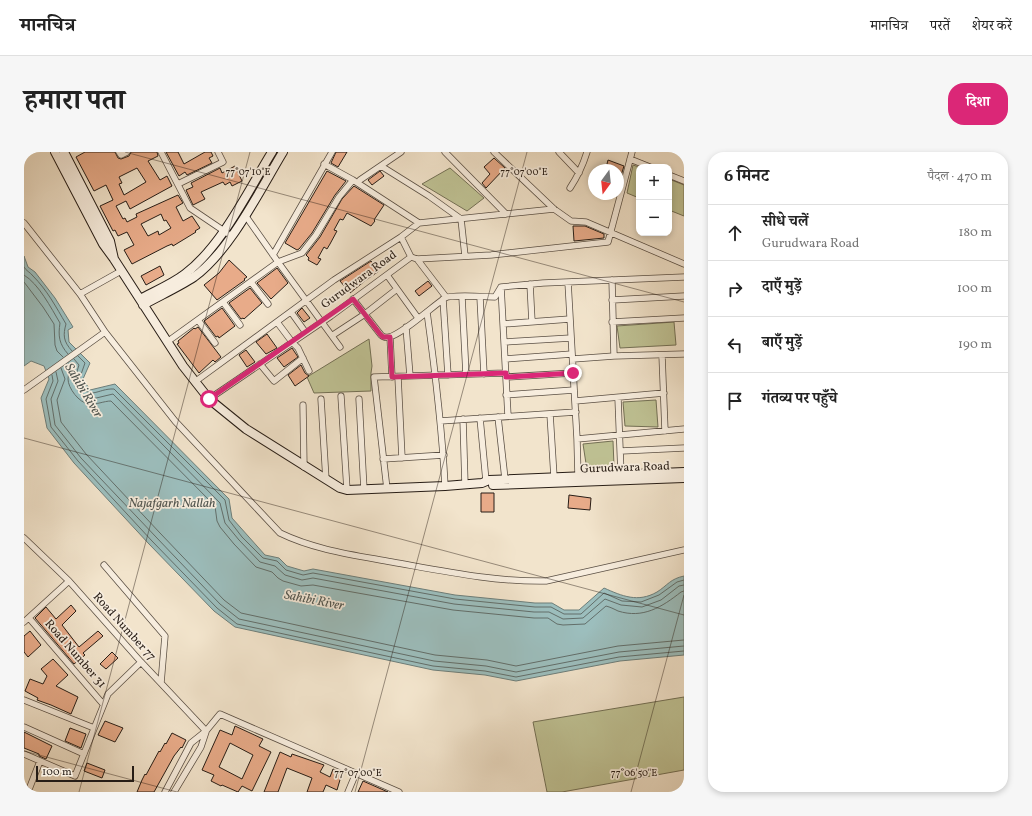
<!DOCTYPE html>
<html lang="hi">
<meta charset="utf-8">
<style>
body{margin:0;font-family:Vollkorn,"Noto Serif Devanagari",serif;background:#f6f6f6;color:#222}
.controls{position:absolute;right:12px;top:12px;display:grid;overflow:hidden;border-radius:8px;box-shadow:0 2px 6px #0003}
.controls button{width:36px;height:36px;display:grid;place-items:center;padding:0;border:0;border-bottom:1px solid #e0e0e0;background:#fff;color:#222;font:20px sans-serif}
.compass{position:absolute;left:564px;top:12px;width:36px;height:36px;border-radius:50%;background:#fff;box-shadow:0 2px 6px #0003;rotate:195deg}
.scale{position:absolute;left:12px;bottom:10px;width:98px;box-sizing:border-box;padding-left:4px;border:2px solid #271d16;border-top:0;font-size:11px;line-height:14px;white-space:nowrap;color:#271d16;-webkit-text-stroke:3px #f7edde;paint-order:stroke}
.stop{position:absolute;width:12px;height:12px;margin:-9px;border:3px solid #db2777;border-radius:50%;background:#fff}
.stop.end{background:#db2777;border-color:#fff;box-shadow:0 1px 4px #0008}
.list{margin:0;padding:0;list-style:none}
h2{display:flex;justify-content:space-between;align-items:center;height:52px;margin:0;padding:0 16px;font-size:17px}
h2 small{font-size:13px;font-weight:400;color:#767676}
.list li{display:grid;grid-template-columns:26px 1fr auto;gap:12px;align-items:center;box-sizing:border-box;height:56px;padding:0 16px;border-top:1px solid #e0e0e0}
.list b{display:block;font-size:15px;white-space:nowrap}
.list p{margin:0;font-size:13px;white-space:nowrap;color:#767676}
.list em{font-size:13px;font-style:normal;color:#767676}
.icon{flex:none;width:22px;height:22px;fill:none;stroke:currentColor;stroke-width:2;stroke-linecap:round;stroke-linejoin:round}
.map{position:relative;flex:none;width:660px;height:640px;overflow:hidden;border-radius:16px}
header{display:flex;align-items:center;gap:24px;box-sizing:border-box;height:56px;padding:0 20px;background:#fff;border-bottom:1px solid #e0e0e0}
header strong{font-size:19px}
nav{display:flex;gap:22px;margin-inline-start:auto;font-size:14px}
.intro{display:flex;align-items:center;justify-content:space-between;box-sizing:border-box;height:96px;padding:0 24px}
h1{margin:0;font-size:28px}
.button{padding:10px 18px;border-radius:16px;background:#db2777;color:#fff;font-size:14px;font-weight:700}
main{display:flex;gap:24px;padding:0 24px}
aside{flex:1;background:#fff;border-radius:16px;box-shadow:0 2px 6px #0003}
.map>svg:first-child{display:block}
.green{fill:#bfc294;stroke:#737055}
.water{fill:#9cbebd;stroke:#6d7e7a}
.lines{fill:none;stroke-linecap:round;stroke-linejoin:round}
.shore{stroke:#626e6a;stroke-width:1}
.building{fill:#e8ab89;stroke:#271d16;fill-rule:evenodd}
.street-casing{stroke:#5a4f44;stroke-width:7}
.secondary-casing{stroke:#271d16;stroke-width:10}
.street{stroke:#f7edde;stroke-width:5.5}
.secondary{stroke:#f7edde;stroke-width:8}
.route{stroke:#db2777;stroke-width:5}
.ticks{fill:none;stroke:#271d16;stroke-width:1;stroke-opacity:0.45}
.labels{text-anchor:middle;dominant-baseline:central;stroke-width:3.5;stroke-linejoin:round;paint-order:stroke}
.street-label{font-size:12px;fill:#271d16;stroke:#f7edde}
.water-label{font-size:13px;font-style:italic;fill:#505550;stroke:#f7edde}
.ticks-label{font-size:10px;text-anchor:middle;fill:#271d16;stroke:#f7edde;stroke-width:3.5;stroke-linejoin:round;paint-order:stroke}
</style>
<header>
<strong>मानचित्र</strong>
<nav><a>मानचित्र</a><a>परतें</a><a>शेयर करें</a></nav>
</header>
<div class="intro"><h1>हमारा पता</h1><a class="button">दिशा</a></div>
<main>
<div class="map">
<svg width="660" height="640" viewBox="0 0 660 640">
<rect width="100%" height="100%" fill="#f2e4cc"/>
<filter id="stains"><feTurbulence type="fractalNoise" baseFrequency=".005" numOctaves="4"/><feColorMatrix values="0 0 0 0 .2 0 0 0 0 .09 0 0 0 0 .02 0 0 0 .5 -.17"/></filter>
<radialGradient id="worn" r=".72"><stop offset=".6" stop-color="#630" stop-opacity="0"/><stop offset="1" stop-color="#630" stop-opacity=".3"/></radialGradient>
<path class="green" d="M609,13L615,15V46L603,41Z
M426,16L460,46L443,59L398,32Z
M645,27L660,33V64L645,58Z
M650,170L652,193L596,196L593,174Z
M345,187L348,214L347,221V239L290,241L283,225Z
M632,248L634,275L601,274L599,250Z
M589,289L590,314L563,318L559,292Z
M660,545V618L538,640H523L509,570Z"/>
<path class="water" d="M0,104L4,115L11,120L31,146L49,175L44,178L45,190L66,211L59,227L66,238L91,232L205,347L208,366L241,403L255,406L263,414L280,419L289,417L431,443L511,451H528L540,458H555L580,436C598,444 614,451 633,440C644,433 646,427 660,424V503L596,509L492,529L461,523L409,518L211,475L190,459L125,392L50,311L23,276L17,246L25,227L20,214L7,209L0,214Z"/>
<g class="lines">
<path class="shore" d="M0,115C2,119 6,120 9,124C23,138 32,155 42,172C39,183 39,189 48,199
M0,123C15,132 27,156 36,171C34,184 35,192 44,202
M0,130L19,155L30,172L31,193L33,199L39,205
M54,204L61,211L55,228C65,251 73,236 90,237L201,348L205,368L218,385L239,406L253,409L262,418L279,423L289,421L431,447L511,455H527L540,462H557L580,441L598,449L617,450L635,443L653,430L660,428
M50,207L55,213L50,229L60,244L68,247L89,242L196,351L201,371L215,388L236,410L251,414L261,423L278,428L289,426L430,452L510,460H525L539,467L559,466L581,447L597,453L618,455L637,448L655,434L660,433
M45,211L48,215C46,218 44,223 44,227C44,236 55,251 65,252C72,253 80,249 87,249L191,354L193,369L196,375L210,392L232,415L248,420L254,426L259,429L277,434L289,433L429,458L510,466H524L533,472L539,473L561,472L582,454C586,455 590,457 594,459C619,467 638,455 657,440L660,439
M37,216L41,227L33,248L37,270L62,302L136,381L200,448L217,461L411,503L463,508L492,514L594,494L660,488
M32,220L34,229L27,247L31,273L57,306L132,385L196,452L215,467L410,509L462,514L492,520L595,500L660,494
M28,223L29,229L22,247L27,275L54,309L128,389L193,456L213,472L409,514L461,519L492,525L595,505L660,499"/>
</g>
<path class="building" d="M61,0H91L94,6L97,7L105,4L107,0H133L134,4L124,9L136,28L143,24L148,34L106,57L102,49L92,54L99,67L101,66L103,70L113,65L112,62L154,43L159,51L152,55L159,69L168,64L176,76L171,79L172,80L149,94L148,92L143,94L108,112L100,98L110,93L103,80L94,84L91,78L89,79L76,54L89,48L82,33L70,39L52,5ZM113,16L122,30L100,43L95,32L98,31L95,25ZM137,62L140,69L142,68L147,76L135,83L134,79L124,84L117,72Z
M142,0H154L160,12L181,0H187L189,4L185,6L188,11L163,23L161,20L155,24Z
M312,0H323L314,15L307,11Z
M470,6L481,16L462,36L458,31L466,22L460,15Z
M584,8L600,14L595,30H594V18L582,16Z
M211,14L218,29L208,34L206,30L201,33L199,30L177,40L181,47L169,53L162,38L169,35L167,31L196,16L198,21Z
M303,19L322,29L311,43L288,81L275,97L273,98L261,91Z
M356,19L360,24L348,33L344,28Z
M330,34L360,53L350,68L351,69L347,74L323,61L319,68L316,67L310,78L313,79L306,92L303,97L300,95L294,106L297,107L293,113L284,108L285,106L282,103L296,85L318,47Z
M549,74H561L580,82V86L550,89Z
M205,108L223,125L220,127L221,128L193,148L180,133L195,121Z
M347,109L355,119L342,128L326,141L316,129Z
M136,114L140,123L122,133L117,124Z
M253,116L264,131L247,147L233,131Z
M404,129L408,134L395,144L391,139Z
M226,136L238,151L220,167L219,166L217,167L205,151Z
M198,156L211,174L195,186L194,184L192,185L180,169Z
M278,156L286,166L280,170L273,161Z
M174,175L197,205L191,210L189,208L175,221L153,192L155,191L154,189L170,176L171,177Z
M243,182L253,196L242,202L232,190Z
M268,196L274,205L260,215L253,206Z
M222,198L231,210L223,215L215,203Z
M277,213L281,221L285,224L271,234L264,223Z
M457,341H470V360H457Z
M545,343L567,346L566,358L544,356Z
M47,453L52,459L38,473L55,495L74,479L79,484L59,501L61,503L50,512L11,466L22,455L32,467Z
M6,479L17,493L4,505L0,500V484Z
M88,500L94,506L82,517L76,512Z
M29,507L44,523L32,534L54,545L47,562L27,553L13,548L14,546L1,539L6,527L19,532L23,524L17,517Z
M81,569L99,576L91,590L74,583Z
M211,574L239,587L235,594L247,600L228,639L218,634L214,640L198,633L197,634L187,629L190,623L178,618L196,578L208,583ZM206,591L229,603L218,627L195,615Z
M46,576L62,582L57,596L41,589Z
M0,580L28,594L22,607L15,604V602L0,596Z
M148,581L162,588L158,596L157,595L150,604L130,640H113L118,628L121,622L122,623L135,599L136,600L141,591L142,592Z
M256,600L267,605L268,602L300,613L296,620L306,625L309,617L318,621L313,638L302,633L299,640H283L288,626L263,616L254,640H240Z
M63,611L81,618L78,626L60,619Z
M339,629L364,640H334Z"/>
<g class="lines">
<g class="street-casing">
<path id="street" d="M95,0L97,3L103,0
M137,0L166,56L203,81
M421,0L482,62
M470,0L530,57L547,69L562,70L660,112
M535,0L555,21
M606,7L626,15
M300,12L329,28L395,71
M357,14L405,44L437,67L441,104
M645,23L660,29
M336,28L377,0
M154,32L199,10L194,0
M546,36C554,24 559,13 563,0
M0,71L56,142
M377,85L387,105
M249,103L308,0
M387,105L393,107L467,103L584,90L608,0
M393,107L422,145
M97,119L56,142L81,180L151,269L256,381C291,398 330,403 368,410C419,419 471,430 522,429L660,398
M363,123L394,166
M588,128L590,204
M227,130L244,152
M544,130L553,287L554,324
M506,132L508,170
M477,135L484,264
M438,145L442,222
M456,145L460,222
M329,147L357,183C359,185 361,186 365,185C377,183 409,154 421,146C427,142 462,145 471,145L477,135L519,131L660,125
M419,147L424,223
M588,148L660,144
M199,150L216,173
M267,160L282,181
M403,160C411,218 418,276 421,334
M174,168L191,191
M253,170L268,190L274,196L285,219
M588,170L660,166
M479,172L546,167
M382,175L386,224
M309,183L341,162L373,137
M366,185L368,225
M143,190L254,110L221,63
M480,190L547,186
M316,195L254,110L278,101L292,83L315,45L329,28
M638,203L641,279
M481,207L548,202
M549,207L590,204L660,202
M236,212L250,229L279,206
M374,225L378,306
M482,225L549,221
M172,229L310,128L377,85L395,71L530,57
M0,238L81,180
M482,243L550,238
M317,244L323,338
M594,246L597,322
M185,247L307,164L387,105
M297,247L302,328
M335,247L340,338
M551,249L640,241
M279,253L280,315
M526,262L530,325
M474,265L481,327
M456,266L462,329
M439,267L441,333
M416,269L552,260
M553,287L660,277
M597,299L660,296
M359,307L420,303
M363,337L350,225L482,221
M0,386L45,429L117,510L182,579
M80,413L141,484L137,531
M5,466L79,552
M0,470L45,429
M0,548L70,576
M0,575L60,602
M0,602L51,624L84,542L117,510
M4,640L16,609
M141,640L167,591L182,579L196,562L375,640
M150,640L177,595L182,580
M324,640L332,621"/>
</g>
<g class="secondary-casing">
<path id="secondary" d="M31,0L79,92L90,107L159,214L185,247L222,277L316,336L323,338L421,334L458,331L465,328L660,320
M40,0L86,89L90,107
M116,147C131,139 148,132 161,122C198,94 224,39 248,0
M119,153C135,144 155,135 170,125C206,99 236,38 259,0
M469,333L660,326"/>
</g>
<use href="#street" class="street"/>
<use href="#secondary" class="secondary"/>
</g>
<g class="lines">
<path class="route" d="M185,247L329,147L356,182L359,185H366L368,225L482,221V225L549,221"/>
</g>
<path class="ticks" d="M101,0L660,150M0,286L660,463M0,599L153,640M55,640L226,0M331,640L503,0M607,640L660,443"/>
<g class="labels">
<g class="street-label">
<text transform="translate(335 128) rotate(-36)">Gurudwara Road</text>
<text transform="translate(601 316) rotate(-2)">Gurudwara Road</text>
<text transform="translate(100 475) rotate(48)">Road Number 77</text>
<text transform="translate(51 502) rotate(49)">Road Number 31</text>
</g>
<g class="water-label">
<text transform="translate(59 239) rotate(59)">Sahibi River</text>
<text x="148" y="352">Najafgarh Nallah</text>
<text transform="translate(290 449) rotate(11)">Sahibi River</text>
</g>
</g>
<g class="ticks-label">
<text x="224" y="23">77°07'10"E</text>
<text x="500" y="23">77°07'00"E</text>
<text x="334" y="624">77°07'00"E</text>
<text x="610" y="624">77°06'50"E</text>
</g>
<rect width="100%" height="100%" filter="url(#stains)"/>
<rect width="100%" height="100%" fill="url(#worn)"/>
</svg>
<div class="controls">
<button>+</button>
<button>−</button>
</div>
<svg class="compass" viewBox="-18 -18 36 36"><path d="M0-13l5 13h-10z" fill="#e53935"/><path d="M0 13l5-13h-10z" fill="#767676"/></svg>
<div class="scale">100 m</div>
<div class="stop" style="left:185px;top:247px"></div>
<div class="stop end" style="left:549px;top:221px"></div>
</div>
<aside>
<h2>6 मिनट<small>पैदल · 470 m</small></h2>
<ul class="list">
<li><svg class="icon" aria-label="ahead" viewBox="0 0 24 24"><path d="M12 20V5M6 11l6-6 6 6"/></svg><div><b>सीधे चलें</b><p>Gurudwara Road</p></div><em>180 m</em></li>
<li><svg class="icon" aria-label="right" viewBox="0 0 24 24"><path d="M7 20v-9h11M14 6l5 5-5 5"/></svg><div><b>दाएँ मुड़ें</b></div><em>100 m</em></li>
<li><svg class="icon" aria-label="left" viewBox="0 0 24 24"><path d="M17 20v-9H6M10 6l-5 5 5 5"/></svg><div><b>बाएँ मुड़ें</b></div><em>190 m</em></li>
<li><svg class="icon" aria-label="arrive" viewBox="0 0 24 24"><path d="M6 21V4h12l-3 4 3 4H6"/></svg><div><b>गंतव्य पर पहुँचे</b></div></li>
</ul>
</aside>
</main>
